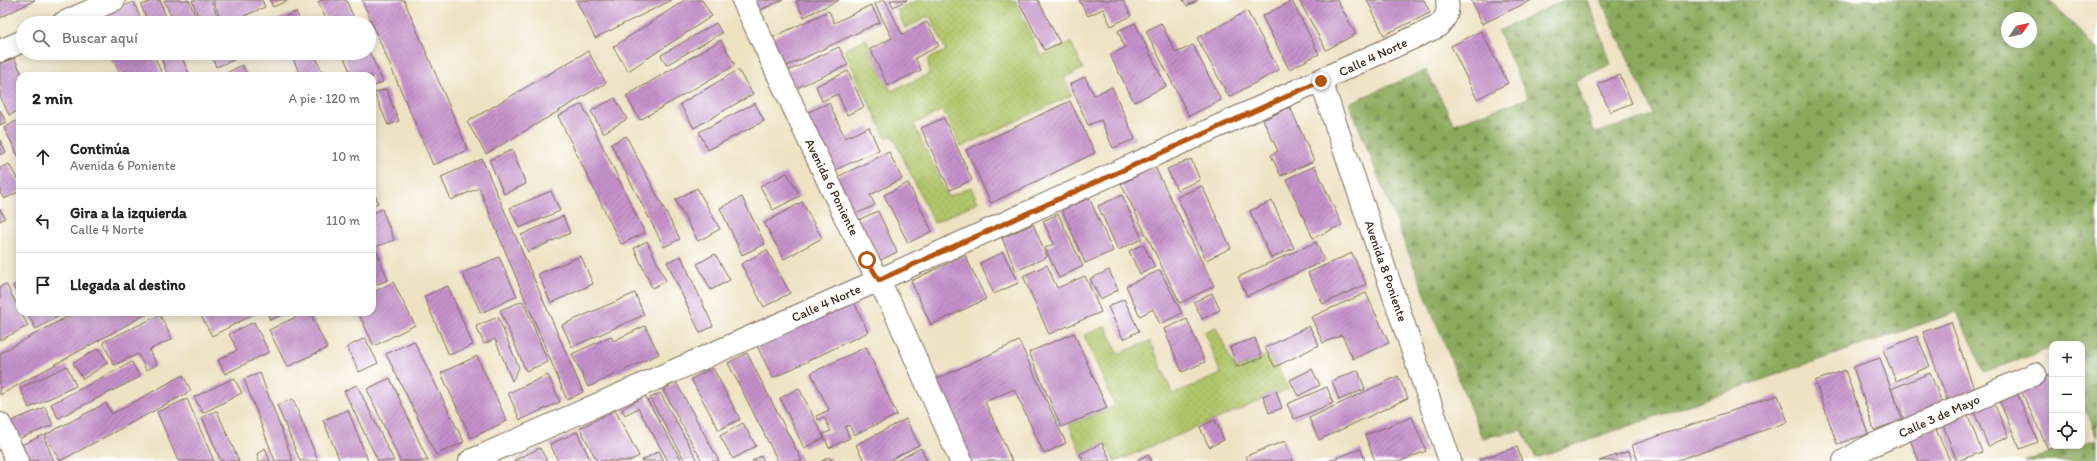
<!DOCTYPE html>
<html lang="es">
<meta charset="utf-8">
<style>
body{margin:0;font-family:Itim,sans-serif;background:#f6f6f6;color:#222}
.controls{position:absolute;right:12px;bottom:12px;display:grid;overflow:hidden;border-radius:8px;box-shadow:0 2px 10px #0003}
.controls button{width:36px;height:36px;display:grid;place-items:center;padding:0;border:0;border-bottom:1px solid #e0e0e0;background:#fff;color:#222;font:20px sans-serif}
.compass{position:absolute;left:2001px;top:12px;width:36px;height:36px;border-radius:50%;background:#fff;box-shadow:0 2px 10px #0003;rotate:56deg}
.stop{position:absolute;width:12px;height:12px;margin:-9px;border:3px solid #b45309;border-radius:50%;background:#fff}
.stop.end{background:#b45309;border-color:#fff;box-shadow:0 1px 4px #0008}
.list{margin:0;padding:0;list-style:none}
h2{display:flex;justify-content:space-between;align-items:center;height:52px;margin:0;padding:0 16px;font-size:17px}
h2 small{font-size:13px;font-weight:400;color:#767676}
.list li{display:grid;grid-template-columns:26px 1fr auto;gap:12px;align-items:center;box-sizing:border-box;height:64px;padding:0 16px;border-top:1px solid #e0e0e0}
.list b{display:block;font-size:15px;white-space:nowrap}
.list p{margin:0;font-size:13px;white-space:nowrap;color:#767676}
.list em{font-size:13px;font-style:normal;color:#767676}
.icon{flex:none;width:22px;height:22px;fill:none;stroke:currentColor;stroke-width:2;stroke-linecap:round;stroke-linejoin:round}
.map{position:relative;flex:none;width:2097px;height:461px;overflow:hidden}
.search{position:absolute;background:#fff;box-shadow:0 2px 10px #0003;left:16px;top:16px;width:360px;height:44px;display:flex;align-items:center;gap:10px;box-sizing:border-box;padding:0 14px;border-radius:22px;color:#767676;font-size:15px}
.panel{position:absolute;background:#fff;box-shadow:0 2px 10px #0003;left:16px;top:72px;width:360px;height:244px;border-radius:12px}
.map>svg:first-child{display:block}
.grass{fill:url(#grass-dots);stroke:#767844}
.forest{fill:url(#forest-firs);stroke:#646a3e;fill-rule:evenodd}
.building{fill:url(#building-hatch)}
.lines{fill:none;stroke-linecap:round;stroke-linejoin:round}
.street-casing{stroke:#7a6a58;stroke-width:24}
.street{stroke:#fff;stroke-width:22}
.route{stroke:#b45309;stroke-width:5}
.labels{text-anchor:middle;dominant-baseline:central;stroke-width:4;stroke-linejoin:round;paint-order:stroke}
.street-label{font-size:13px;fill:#3b2a1e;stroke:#fff}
</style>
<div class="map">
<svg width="2097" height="461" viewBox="0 0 2097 461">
<defs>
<pattern id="grass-dots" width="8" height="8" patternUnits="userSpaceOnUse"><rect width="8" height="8" fill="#b0c569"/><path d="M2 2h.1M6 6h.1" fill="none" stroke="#98a95b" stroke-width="1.8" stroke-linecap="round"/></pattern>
<pattern id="forest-firs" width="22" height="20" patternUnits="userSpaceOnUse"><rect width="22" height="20" fill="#8caa5d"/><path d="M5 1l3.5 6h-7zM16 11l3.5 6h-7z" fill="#748b4c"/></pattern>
<pattern id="building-hatch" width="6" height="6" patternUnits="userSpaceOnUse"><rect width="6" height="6" fill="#c490ca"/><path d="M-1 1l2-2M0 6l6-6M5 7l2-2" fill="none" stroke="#a076a3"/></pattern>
</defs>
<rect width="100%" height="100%" fill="#fff"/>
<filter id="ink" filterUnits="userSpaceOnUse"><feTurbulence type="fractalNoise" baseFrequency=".025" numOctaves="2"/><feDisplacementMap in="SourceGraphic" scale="8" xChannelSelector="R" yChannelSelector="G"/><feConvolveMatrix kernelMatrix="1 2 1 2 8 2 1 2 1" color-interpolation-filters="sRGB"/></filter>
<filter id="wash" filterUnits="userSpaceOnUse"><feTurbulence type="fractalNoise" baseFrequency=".012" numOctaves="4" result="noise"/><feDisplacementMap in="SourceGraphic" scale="16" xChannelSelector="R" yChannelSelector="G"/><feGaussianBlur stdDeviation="0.9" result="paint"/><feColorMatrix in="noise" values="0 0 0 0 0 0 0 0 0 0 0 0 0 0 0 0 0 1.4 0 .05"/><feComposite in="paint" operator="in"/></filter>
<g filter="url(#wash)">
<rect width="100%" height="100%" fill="#eee2c3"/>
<path class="grass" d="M918,0H1015L1041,56L1071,42L1083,69L1064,78L1072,95L961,147L943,110L914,124L948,197L971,187L978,202L934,223L892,135L886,138L844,50L866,39L891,91L929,74L928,59L946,51L930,16L905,28L897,10Z
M1106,326L1118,354L1150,341L1173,394L1221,374L1204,332L1216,327L1235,369L1272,353L1288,389L1117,461H1114L1106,443L1081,453L1069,425L1115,406L1084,335Z"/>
<path class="forest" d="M1564,0H1588L1611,64L1575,81L1595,133L1654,115L1601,0H2049L2097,48V438L2082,403V344H2052V348L1984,372L1957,312L1536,458L1522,430L1482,438L1349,103L1426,70L1454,124L1528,98L1498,31ZM2007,18H2031V42H2007Z
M2097,440V461H2024L2076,446H2082V444Z"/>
<g id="blocks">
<path class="building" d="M0,0H35L0,18Z
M155,0H160L168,23H148L141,5Z
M164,0H189L198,23H174Z
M192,0H211L220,23H200Z
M213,0H262L265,7L228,23H222Z
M270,0H289L273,7Z
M322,0H346L356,23H328L318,2Z
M362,0H404L468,150L433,165Z
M576,0H672L595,38Z
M685,0H702L712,16L628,71L613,47Z
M750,0H783L756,12Z
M839,0L804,17L796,1L798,0Z
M883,0H885L902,34L927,22L939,46L915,58L921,70L888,86L870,49L892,38L875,4Z
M890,0H907L893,7Z
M1018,0H1038L1060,43L1044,50Z
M1079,0H1123L1131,16L1111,26L1103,9L1088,16Z
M1183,0H1198L1187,6Z
M1299,0H1337L1356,34L1326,50Z
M1367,0H1424L1430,13L1384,35Z
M1471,0H1532L1482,24Z
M1292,1L1319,54L1289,69L1262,16Z
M134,2L141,20L133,23H92L91,20Z
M871,5L880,22L785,67L771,38L829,11L834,23Z
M1247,11L1279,70L1229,97L1197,38Z
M296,12L301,23H277L276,20Z
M716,23L722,33L666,65L661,55Z
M1135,23L1166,86L1134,102L1110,55L1125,48L1118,31Z
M1161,23L1176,53L1193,45L1221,100L1189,116L1146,31Z
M1481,31L1508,83L1477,99L1451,46Z
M721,40L735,65L640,120L626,96Z
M839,47L848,65L794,89L786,72Z
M588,51L606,83L486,154L467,122Z
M110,53H153L162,74L157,76H121Z
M159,53H180L190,76H168Z
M187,53H205L189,59Z
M211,53H231L234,60L216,67Z
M244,53H256L246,58Z
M290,53H314L324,76H301Z
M342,53H370L383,82L372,87V76H352Z
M14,58L23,76H20V110L9,115L0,96V64Z
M242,65L248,76H221Z
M738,70L753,94L694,128L680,104Z
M848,71L864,107L847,115L838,94L822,101L816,86Z
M1620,75L1632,103L1610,112L1598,84Z
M1085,77L1094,95L1112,87L1135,139L1113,148L1101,120L1088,125L1070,84Z
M386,89L399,121L388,125L374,93Z
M615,98L627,119L603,133L591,111Z
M1070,101L1095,153L991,203L966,150Z
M755,103L764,121L708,150L699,132Z
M829,103L845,138L869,127L879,150L833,171L806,113Z
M582,104L645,233L621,244L558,116Z
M1290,107L1314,161L1281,176L1271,155L1278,151L1263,120Z
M0,110L6,122L0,125Z
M944,118L972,180L950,190L921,128Z
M18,120L20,124V159L4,128Z
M626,136L680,239L664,247L611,144Z
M0,140L6,152L0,155Z
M512,150L526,184L504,194L489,160Z
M889,152L902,179L870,195L875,205L852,216L833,179Z
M482,159L583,392L567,400L479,188L451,200L441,177Z
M1191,159L1200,180L1177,190L1167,169Z
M9,164L20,184V191L4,199L0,193V168Z
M1315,166L1342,225L1313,238L1286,179Z
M1155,167L1214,286L1180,303L1121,184Z
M787,173L800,196L773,210L760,186Z
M908,183L932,231L908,243L884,195Z
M1202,186L1231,248L1206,260L1177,197Z
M372,188L378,203L372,206Z
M697,188L720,229L698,241L675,200Z
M551,191L560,211L519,228L510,208Z
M1122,195L1142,239L1118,250L1098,206Z
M742,197L765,244L742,255L720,208Z
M1089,198L1113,251L1085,263L1062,210Z
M1272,201L1294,248L1271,258L1250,211Z
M802,202L822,238L784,259L764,223Z
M0,209L5,218L0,221Z
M382,209L394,240L375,247L388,280L372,286V213Z
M878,211L897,252L875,263L856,221Z
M1058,214L1083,266L1059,278L1045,248L1054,244L1043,221Z
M563,216L570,233L528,252L521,235Z
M1033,224L1047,257L1016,271L1002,238Z
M647,241L666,281L652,288L634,248Z
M1316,242L1324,261L1247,296L1238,277Z
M1143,244L1155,267L1140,274L1129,251Z
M767,250L790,293L764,307L741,264Z
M1003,252L1018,283L994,294L980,263Z
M1352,253L1366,284L1323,304L1308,273Z
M715,254L730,280L711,290L697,264Z
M965,255L986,299L931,325L911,281Z
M581,256L593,284L551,303L538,274Z
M681,256L713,326L700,333L667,262Z
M499,257L517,296L481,313L462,273Z
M1047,265L1057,288L1085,276L1101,312L1049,334L1023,276Z
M1109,270L1118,290L1100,299L1090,279Z
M1160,270L1182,313L1160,324L1153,309L1140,316L1126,286Z
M20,282V300L13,286Z
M393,282L415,325L374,346L358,312H372V293Z
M6,284L28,326L0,340V287Z
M448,286L473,345L449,355L424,296Z
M635,293L644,315L572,347L562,325Z
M1212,293L1220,310L1202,319L1194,302Z
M1366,293L1389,343L1353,359L1342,335L1323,343L1311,317Z
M1124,299L1139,331L1123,339L1108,307Z
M853,300L868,332L773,378L757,346Z
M523,301L548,362L526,371L500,310Z
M27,312H66L36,329Z
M76,312H150L0,395V353Z
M199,312H255L256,313L212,336Z
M267,312H289L270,320Z
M306,312H310L327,348L287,367L269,330Z
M160,315L172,339L149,350L157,365L146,370L138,354L114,365L103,342Z
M498,317L519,368L512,381L495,339L484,344L476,326Z
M1187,319L1205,362L1182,372L1164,329Z
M254,322L269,352L225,374L218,360L237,350L229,334Z
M1951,322L1975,392L1948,402L1923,332Z
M645,326L659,354L588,387L572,354L611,336L613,341Z
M1309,326L1319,345L1275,367L1265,348Z
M1074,333L1107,408L1061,427L1029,352Z
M1917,336L1930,366L1896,381L1883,350Z
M365,338L378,363L359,372L347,347Z
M1255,338L1262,358L1237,367L1230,347Z
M414,341L464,442L436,455L386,354Z
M1019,341L1066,443L1044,454L1014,389L985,402L1012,461H967L930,382Z
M866,347L897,415L854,435L849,425L845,427L850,438L829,448L823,434L831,431L824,417L818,420L816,416L829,410L811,373Z
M99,348L108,363L83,379L73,363Z
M747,353L802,461H778L728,363Z
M477,356L507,421L471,438L441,373Z
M1880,358L1902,420L1874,430L1853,367Z
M132,362L140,377L58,418L51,404Z
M67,366L76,386L29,408L20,388Z
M713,368L740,419L719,430L691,379Z
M1312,369L1320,385L1298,396L1290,380Z
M1358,370L1365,389L1339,400L1332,381Z
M1845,370L1868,434L1837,444L1815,381Z
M260,373L293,461H275L244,379Z
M1930,373L1943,405L1905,421L1891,389Z
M2052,374V447L2048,449L2020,388Z
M183,375L191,391L60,461L45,435L106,403L112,414Z
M548,375L560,402L520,420L508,393Z
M1398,376L1408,398L1319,440L1309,418Z
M234,378L242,393L203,413L194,397Z
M390,378L428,461H400L367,389Z
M676,382L719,461H702L663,390Z
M357,385L394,461H378L344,391Z
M1327,387L1333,403L1294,419L1287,404Z
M799,388L824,438L804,448L780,398Z
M1276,391L1282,408L1269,413L1263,396Z
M660,393L698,461H685L650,398Z
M2017,393L2038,442L2020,449L1999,400Z
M1778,395L1788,422L1675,461H1638L1632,445Z
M645,396L682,461H668L638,408L625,415L622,409Z
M187,399L214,461H178L157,412Z
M293,399L318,461H300L277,405Z
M1993,400L2008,437L1988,446L1973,409Z
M45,407L53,425L16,440L9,422Z
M348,410L368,461H340L323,420Z
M615,410L639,456L630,461H597L580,428Z
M217,411L239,461H221L202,417Z
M1967,413L1982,452L1957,461L1942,423Z
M1412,417L1426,451L1401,461H1375L1365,435Z
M906,419L919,445L888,461H864L856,445Z
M1215,420L1224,440L1209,447L1200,427Z
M743,423L756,446L733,459L720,436Z
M1935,427L1950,461H1919L1909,437Z
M577,432L591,461H558L550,444Z
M43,435L54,461H24L17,447Z
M1285,441L1293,461H1248L1246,456Z
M1102,443L1111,461H1083L1080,454Z
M1517,447L1522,461H1480L1479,459Z
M265,448L270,461H259L257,454Z
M540,448L547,461H513Z
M921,448L927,461H896Z
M1361,449L1365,461H1328Z
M659,451L664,461H641Z
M1629,451L1632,461H1599Z
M1148,454L1152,461H1136Z
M761,456L764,461H752Z
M829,457L832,461H822Z"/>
</g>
</g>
<g filter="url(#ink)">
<use href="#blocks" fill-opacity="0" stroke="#7a6a58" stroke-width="1"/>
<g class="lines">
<g class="street-casing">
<path id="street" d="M743,0L848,223L895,312L961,461
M63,23L114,0
M0,51L23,41
M1321,81L1450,461
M0,424L17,461
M470,461L879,280L1437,27C1446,19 1449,13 1447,0
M1844,461L1868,447L2035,374"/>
</g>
<use href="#street" class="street"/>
</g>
</g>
<g class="lines" filter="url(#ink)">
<path class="route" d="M867,260L879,280L1321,81"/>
</g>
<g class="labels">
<g class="street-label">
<text transform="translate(1373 57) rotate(-25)">Calle 4 Norte</text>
<text transform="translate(832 187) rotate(64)">Avenida 6 Poniente</text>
<text transform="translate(1386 271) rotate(71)">Avenida 8 Poniente</text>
<text transform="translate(826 303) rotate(-24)">Calle 4 Norte</text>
<text transform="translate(1939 416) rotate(-24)">Calle 3 de Mayo</text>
</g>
</g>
</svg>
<div class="controls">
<button>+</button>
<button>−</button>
<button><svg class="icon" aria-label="locate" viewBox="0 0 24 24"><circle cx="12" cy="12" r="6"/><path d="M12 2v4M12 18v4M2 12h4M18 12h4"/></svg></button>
</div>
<svg class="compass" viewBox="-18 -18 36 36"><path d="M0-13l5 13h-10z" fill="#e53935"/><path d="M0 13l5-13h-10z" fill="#767676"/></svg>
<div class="stop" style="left:867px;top:260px"></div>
<div class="stop end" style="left:1321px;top:81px"></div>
<div class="search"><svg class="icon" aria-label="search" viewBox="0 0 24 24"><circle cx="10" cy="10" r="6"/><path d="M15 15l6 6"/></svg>Buscar aquí</div>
<section class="panel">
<h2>2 min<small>A pie · 120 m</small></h2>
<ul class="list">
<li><svg class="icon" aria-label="ahead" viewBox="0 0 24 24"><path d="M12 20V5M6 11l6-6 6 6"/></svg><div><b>Continúa</b><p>Avenida 6 Poniente</p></div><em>10 m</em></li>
<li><svg class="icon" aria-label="left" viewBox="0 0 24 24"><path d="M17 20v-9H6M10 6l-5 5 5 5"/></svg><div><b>Gira a la izquierda</b><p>Calle 4 Norte</p></div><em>110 m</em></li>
<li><svg class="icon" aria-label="arrive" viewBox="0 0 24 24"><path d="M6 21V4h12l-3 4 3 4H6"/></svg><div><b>Llegada al destino</b></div></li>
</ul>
</section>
</div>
